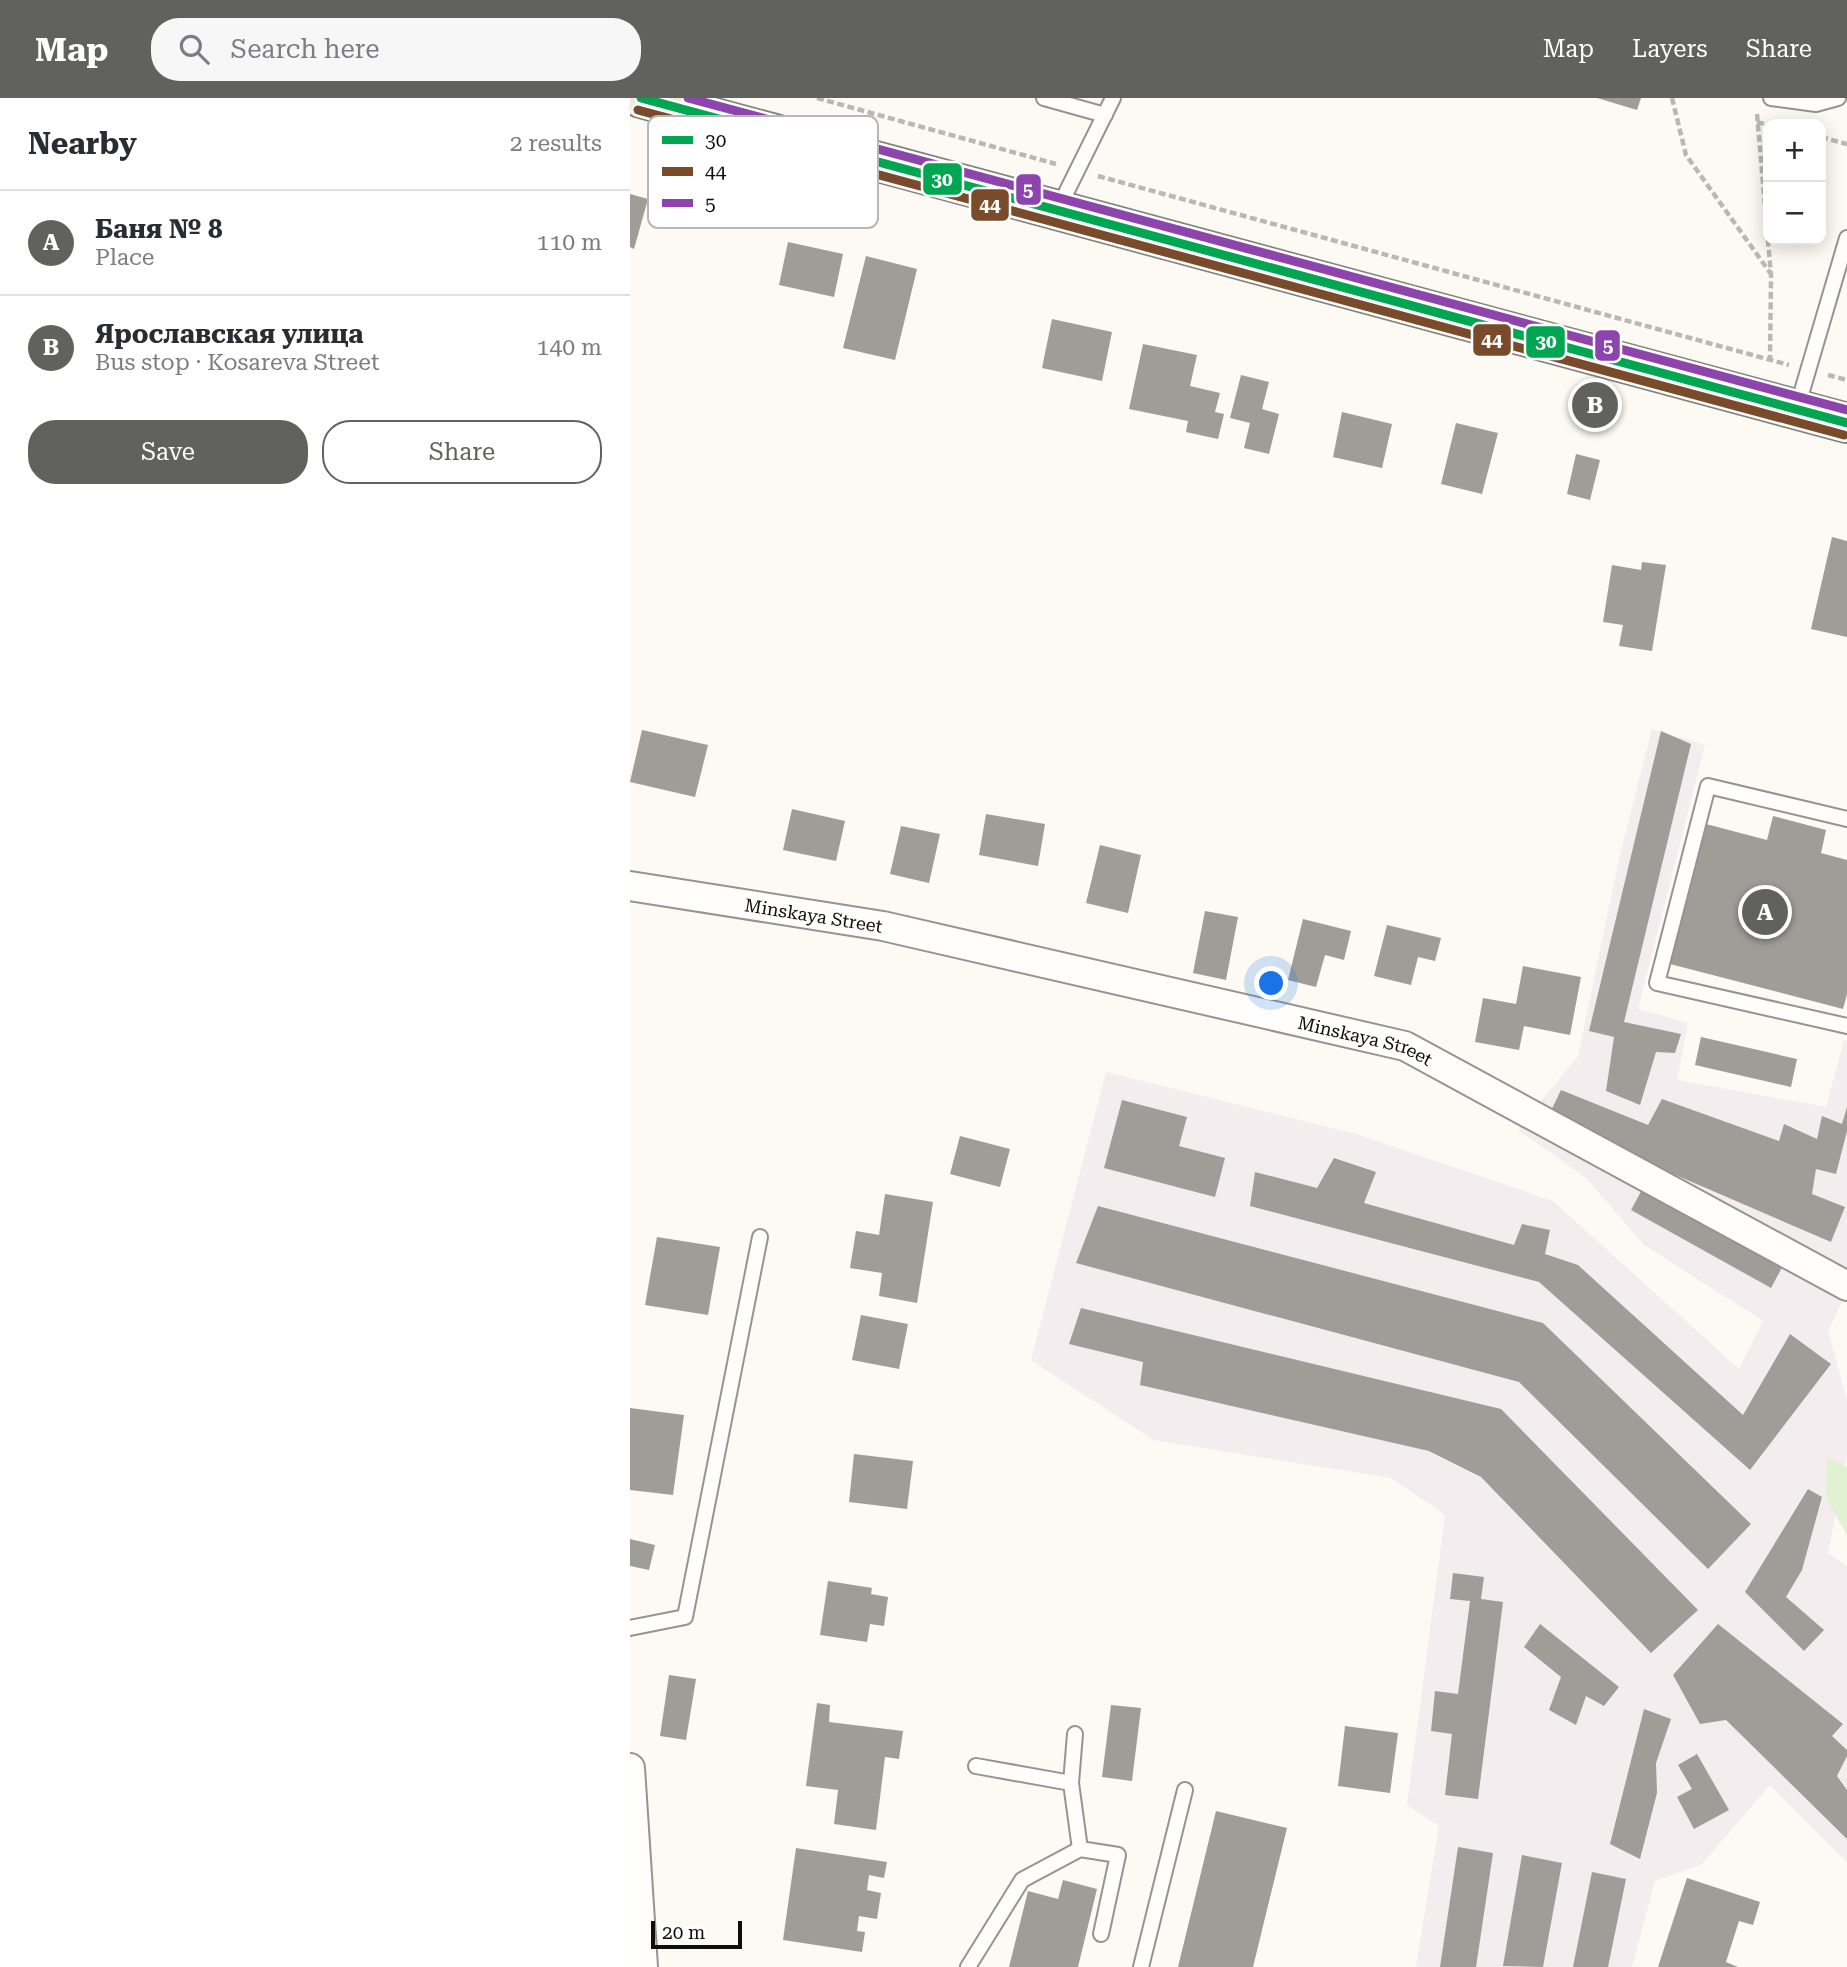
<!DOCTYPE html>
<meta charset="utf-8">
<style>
body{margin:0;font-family:"Roboto Serif",serif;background:#f7f7f7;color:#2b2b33}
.controls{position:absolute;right:21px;top:21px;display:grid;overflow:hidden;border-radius:14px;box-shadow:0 4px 18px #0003}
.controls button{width:63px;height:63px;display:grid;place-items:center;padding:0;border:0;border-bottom:2px solid #e1e1e2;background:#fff;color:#2b2b33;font:35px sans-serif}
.scale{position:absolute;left:21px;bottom:18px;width:91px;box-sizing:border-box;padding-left:7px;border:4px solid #0e0e0e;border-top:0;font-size:19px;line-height:24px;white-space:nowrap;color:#0e0e0e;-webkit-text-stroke:5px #fff;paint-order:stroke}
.you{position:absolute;left:642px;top:886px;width:24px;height:24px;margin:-18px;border:5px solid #fff;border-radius:50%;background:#1a73e8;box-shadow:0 0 0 10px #1a73e833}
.badge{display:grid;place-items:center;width:46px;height:46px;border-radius:50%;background:#61615e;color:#fff;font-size:23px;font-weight:700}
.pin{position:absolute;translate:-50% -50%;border:4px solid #fff;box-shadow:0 2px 7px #0006}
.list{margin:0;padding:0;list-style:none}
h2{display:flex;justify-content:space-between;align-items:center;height:91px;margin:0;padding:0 28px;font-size:30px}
h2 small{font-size:23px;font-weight:400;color:#7c7c81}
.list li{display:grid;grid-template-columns:46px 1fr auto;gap:21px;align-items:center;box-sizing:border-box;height:105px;padding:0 28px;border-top:2px solid #e1e1e2}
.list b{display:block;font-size:26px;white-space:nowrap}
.list p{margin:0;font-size:23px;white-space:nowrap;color:#7c7c81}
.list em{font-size:23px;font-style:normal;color:#7c7c81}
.actions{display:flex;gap:14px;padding:21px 28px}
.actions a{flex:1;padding:16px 0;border:2px solid #61615e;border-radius:28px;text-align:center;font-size:24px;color:#61615e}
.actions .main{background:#61615e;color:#fff}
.icon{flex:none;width:38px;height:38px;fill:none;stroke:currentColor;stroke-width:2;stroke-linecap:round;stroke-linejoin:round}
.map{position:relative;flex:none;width:1217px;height:1869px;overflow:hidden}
header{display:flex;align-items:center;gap:42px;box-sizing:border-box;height:98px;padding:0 35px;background:#61615e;color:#fff}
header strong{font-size:33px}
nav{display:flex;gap:38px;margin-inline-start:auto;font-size:24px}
.search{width:490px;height:63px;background:#f7f7f7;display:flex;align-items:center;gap:18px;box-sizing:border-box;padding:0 24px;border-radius:28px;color:#7c7c81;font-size:26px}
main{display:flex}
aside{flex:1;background:#fff}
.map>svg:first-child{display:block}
.industrial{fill:#f4edef}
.green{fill:#e0f2d2}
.building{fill:#9f9d98}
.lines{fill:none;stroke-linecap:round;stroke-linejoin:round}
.service-casing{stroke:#959491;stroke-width:18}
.minor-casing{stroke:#959491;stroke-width:32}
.primary-casing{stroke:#82827e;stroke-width:42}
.path{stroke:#b8b8b6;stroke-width:4.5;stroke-dasharray:7 3.5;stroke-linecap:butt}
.service{stroke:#fffefd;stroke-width:14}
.minor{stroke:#fffefd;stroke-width:28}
.primary{stroke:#edebd8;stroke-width:38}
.bus-1-casing{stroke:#fff;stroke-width:14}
.bus-2-casing{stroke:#fff;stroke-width:14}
.bus-3-casing{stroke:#fff;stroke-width:14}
.bus-1{stroke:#00a651;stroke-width:9}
.bus-2{stroke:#7a4b2a;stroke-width:9}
.bus-3{stroke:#8e44ad;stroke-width:9}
.labels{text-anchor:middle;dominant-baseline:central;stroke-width:7;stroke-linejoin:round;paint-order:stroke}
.street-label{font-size:18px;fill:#0e0e0e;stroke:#fff}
.key{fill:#fff;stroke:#b7b7b7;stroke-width:2}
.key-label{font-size:19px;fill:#0e0e0e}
.line-badge{stroke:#fff;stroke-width:2.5}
.badge-label{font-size:19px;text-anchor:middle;font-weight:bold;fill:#fff}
</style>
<header>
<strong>Map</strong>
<div class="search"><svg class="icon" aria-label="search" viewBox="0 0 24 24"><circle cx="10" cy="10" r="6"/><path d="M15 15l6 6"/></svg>Search here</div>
<nav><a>Map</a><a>Layers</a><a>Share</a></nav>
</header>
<main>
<aside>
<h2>Nearby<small>2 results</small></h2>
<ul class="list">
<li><span class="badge">A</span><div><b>Баня № 8</b><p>Place</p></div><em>110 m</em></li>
<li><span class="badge">B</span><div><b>Ярославская улица</b><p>Bus stop · Kosareva Street</p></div><em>140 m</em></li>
</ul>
<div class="actions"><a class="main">Save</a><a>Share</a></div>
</aside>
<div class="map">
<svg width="1217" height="1869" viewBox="0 0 1217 1869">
<rect width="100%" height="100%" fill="#fcfaf2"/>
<path class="industrial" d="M1022,631L1075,647L1008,911L1058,925L1047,982L1196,1009L1214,942L1217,943V1193L1198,1233L1217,1302V1357L1198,1455L1217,1468V1764L1140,1687L1072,1766L1025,1783L1002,1869H786L809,1728L777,1707L815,1417L761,1380L523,1342L401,1262L476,974L726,1036L923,1103L1109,1271L1133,1223L1014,1147L956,1080L888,1032L948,958L989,761Z"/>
<path class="green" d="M1197,1359L1217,1369V1437L1196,1400Z"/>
<path class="building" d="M967,0H1011L1007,12Z
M0,96L18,101L4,151L0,149Z
M158,144L213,156L204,199L149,187Z
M236,158L287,171L265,262L213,250Z
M422,221L482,234L472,283L412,270Z
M513,246L567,257L560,288L590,295L585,314L594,316L588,341L556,334L558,323L499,311Z
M611,277L639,284L632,311L649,316L639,356L614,350L620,325L600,320Z
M712,314L762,326L752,370L703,359Z
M826,325L868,335L852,396L811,386Z
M946,356L970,362L960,402L937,396Z
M1202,439L1217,443V539L1181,531Z
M1012,464L1036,467L1022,553L989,548L993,527L973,524L982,467L1011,472Z
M12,632L78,647L65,699L0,684Z
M1031,633L1061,646L994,924L1051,936L1045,955L1026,954L1010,1007L976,993L984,939L959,933Z
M162,711L215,723L206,763L153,752Z
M356,716L415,726L408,768L349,757Z
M1143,718L1196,732L1191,755L1217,762V896L1213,911L1040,866L1076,726L1137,742Z
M271,728L310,736L299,785L260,776Z
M470,747L511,757L498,815L456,805Z
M575,813L608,819L596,882L563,875Z
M673,821L721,833L714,862L695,857L686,889L658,882Z
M757,827L811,840L805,863L788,859L781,887L744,878Z
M893,868L951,879L940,937L894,928L889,952L845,944L853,900L886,906Z
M1071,939L1167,961L1161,989L1065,967Z
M931,992L1018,1027L1032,1001L1149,1043L1154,1026L1187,1041L1192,1018L1212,1026L1217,1009V1033L1206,1076L1186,1071L1182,1096L1215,1109L1201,1144L983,1050L919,1017Z
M492,1002L557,1019L549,1048L595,1060L585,1099L474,1070Z
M330,1038L380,1051L370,1089L320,1076Z
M704,1060L746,1074L734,1105L884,1147L892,1126L920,1132L915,1156L948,1167L1113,1317L1160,1236L1201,1266L1120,1372L909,1184L620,1108L625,1074L687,1090Z
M1015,1086L1155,1164L1141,1190L1001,1112Z
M255,1096L303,1104L287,1205L249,1198L252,1175L220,1170L226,1133L249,1137Z
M468,1108L913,1225L1121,1426L1078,1471L889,1284L446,1165Z
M27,1139L90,1149L78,1217L15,1207Z
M451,1210L871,1311L1068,1512L1021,1555L851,1379L799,1353L510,1287L513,1264L439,1246Z
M231,1217L278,1226L269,1271L222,1262Z
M0,1310L54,1317L43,1397L0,1392Z
M224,1356L283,1363L277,1411L219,1404Z
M1178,1391L1192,1399L1172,1472L1156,1499L1194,1532L1174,1553L1115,1494Z
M0,1441L25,1447L19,1472L0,1468Z
M823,1475L854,1479L851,1501L873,1504L848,1701L815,1697L822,1636L801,1633L805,1593L828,1596L840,1503L820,1501Z
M198,1483L242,1490L241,1496L258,1499L254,1528L240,1526L237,1544L190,1537Z
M910,1526L989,1589L974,1608L956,1598L946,1627L919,1612L931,1579L894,1549Z
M1088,1526L1213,1626L1202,1638L1217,1652V1658L1207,1678L1217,1692V1741L1096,1622L1070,1626L1043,1577Z
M39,1577L66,1581L56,1642L30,1638Z
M187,1605L200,1607L199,1624L273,1633L269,1661L255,1659L246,1732L204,1726L208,1692L176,1688Z
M481,1607L511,1610L502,1683L472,1679Z
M1014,1611L1041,1621L1026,1665L1027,1695L1010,1761L980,1746Z
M715,1628L768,1635L760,1695L708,1688Z
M1067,1656L1099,1712L1064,1731L1047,1699L1062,1691L1048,1667Z
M586,1713L657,1730L623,1869H548Z
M828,1749L863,1755L846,1869H810Z
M166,1750L257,1764L254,1780L239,1777L237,1792L251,1795L247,1821L229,1818L227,1833L235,1834L232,1854L153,1842Z
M892,1757L932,1765L913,1869L873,1868Z
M962,1774L996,1781L978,1869H943Z
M1057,1780L1130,1804L1123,1827L1109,1823L1096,1864L1108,1869H1028Z
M433,1782L467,1791L448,1869H379L398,1793L428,1801Z"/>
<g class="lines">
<g class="service-casing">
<path id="service" d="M414,0L475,17
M1141,0L1186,6L1208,0
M428,111L483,0
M1167,310L1217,140
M1217,721L1078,688L1027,885L1217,928
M0,1530L55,1519L130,1139
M445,1636L441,1685L450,1751
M346,1668L441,1685
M338,1869L392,1782L450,1751L488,1757L471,1836
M511,1869L555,1692"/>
</g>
<g class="minor-casing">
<g id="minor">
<path id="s1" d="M0,788L253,828L775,948L1217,1188"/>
<path d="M0,1670L13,1869"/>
</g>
</g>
<g class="primary-casing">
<path id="primary" d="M11,0L1217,325"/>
</g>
<path class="path" d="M187,0L426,66
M1042,0L1056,57L1141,176
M1127,16L1141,177L1140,263
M1127,24L1138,27
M1191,39L1217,46
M468,78L1159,267
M1198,277L1217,282"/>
<use href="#service" class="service"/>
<use href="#minor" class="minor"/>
<use href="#primary" class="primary"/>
<g class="bus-1-casing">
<path id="bus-1" d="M11,0L1217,325"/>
</g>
<g class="bus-2-casing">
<path id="bus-2" d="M8,12L1214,337"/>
</g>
<g class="bus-3-casing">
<path id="bus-3" d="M58,0L1217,312"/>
</g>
<use href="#bus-1" class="bus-1"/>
<use href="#bus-2" class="bus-2"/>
<use href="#bus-3" class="bus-3"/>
</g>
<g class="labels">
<g class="street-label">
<text stroke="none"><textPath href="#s1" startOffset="186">Minskaya Street</textPath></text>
<text stroke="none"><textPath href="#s1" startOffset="752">Minskaya Street</textPath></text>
</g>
</g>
<rect x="18" y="18" width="230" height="112" rx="10" class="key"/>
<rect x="32" y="38" width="31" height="8" fill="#00a651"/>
<rect x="32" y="69" width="31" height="9" fill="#7a4b2a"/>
<rect x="32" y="101" width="31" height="8" fill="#8e44ad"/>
<g class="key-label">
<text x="75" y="49">30</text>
<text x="75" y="80">44</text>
<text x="75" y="112">5</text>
</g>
<g class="line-badge">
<rect x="292" y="64" width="41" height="34" rx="7" fill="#00a651"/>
<rect x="385" y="75" width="27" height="33" rx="7" fill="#8e44ad"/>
<rect x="340" y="90" width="40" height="34" rx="7" fill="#7a4b2a"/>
<rect x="842" y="225" width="40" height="34" rx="7" fill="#7a4b2a"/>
<rect x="895" y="227" width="41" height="34" rx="7" fill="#00a651"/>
<rect x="964" y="231" width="27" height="33" rx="7" fill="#8e44ad"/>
</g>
<g class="badge-label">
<text x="312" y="88">30</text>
<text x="398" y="98">5</text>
<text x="360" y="114">44</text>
<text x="862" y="249">44</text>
<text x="916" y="250">30</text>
<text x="978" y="254">5</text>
</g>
</svg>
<div class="controls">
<button>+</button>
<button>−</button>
</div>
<div class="scale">20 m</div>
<div class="you"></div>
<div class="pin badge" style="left:1135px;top:814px">A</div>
<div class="pin badge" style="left:965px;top:307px">B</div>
</div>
</main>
